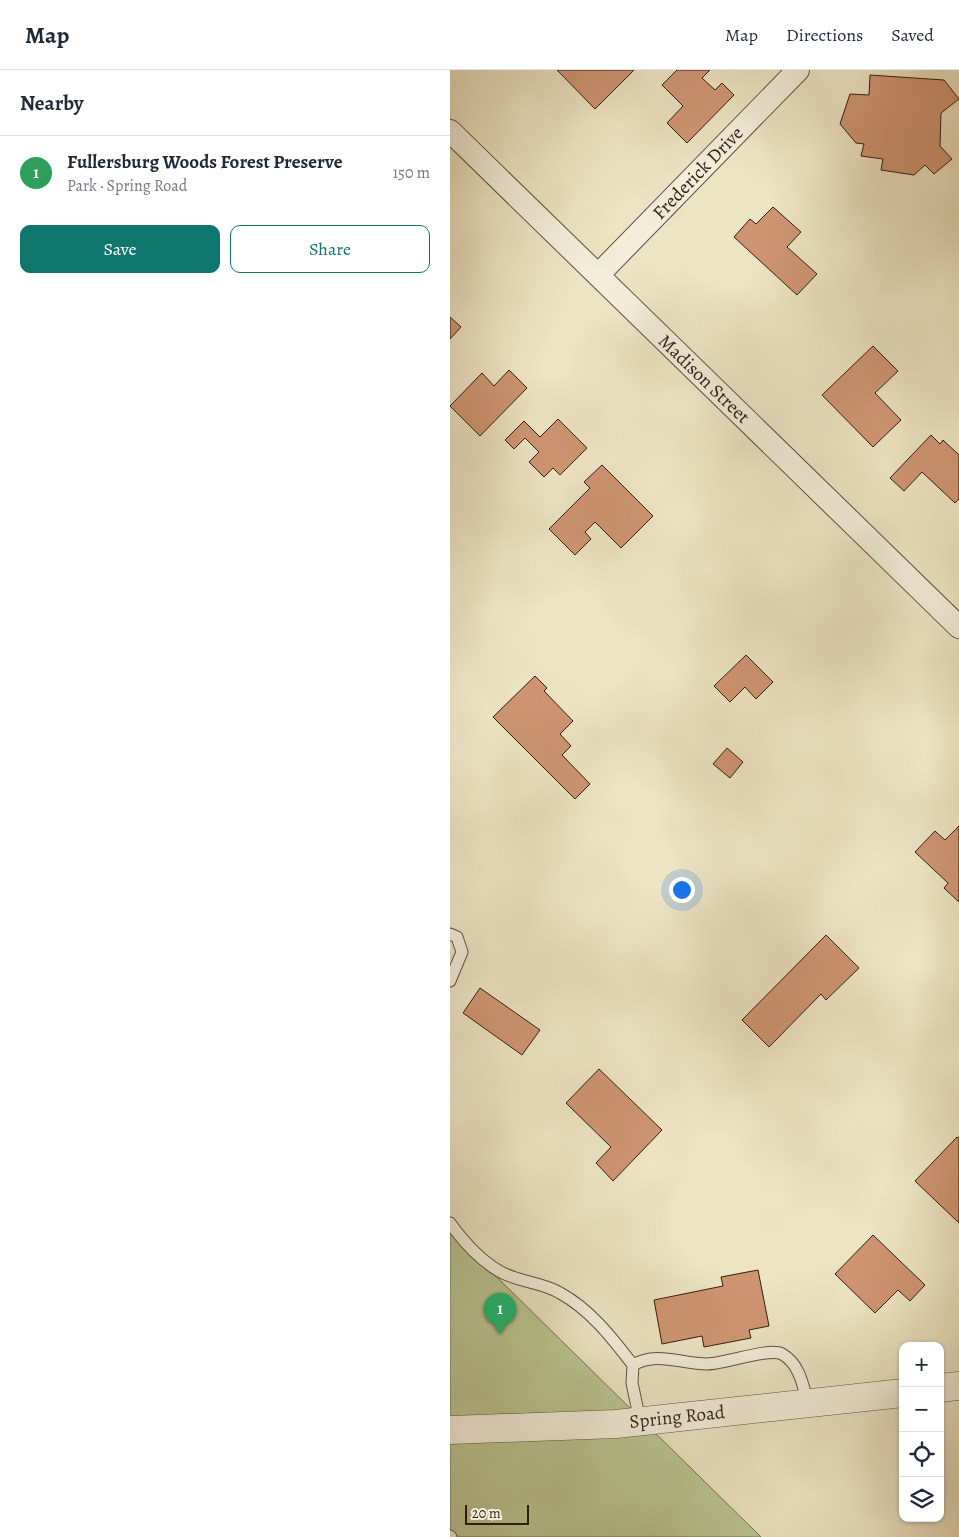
<!DOCTYPE html>
<meta charset="utf-8">
<style>
body{margin:0;font-family:Alegreya,serif;background:#f6f6f7;color:#1f2937}
.controls{position:absolute;right:15px;bottom:15px;display:grid;overflow:hidden;border-radius:10px;box-shadow:0 1px 4px #0004}
.controls button{width:45px;height:45px;display:grid;place-items:center;padding:0;border:0;border-bottom:1px solid #e0e1e3;background:#fff;color:#1f2937;font:25px sans-serif}
.scale{position:absolute;left:15px;bottom:12px;width:64px;box-sizing:border-box;padding-left:5px;border:2px solid #2f1e11;border-top:0;font-size:14px;line-height:18px;white-space:nowrap;color:#2f1e11;-webkit-text-stroke:4px #f3edd9;paint-order:stroke}
.you{position:absolute;left:231px;top:819px;width:18px;height:18px;margin:-12px;border:4px solid #fff;border-radius:50%;background:#1a73e8;box-shadow:0 0 0 8px #1a73e833}
.badge{display:grid;place-items:center;width:32px;height:32px;border-radius:50%;background:#0f766e;color:#fff;font-size:16px;font-weight:700}
.pin{position:absolute;translate:-50% -41px;filter:drop-shadow(0 1px 2px #0008)}
.pin::after{content:'';position:absolute;top:26px;width:18px;height:15px;background:inherit;clip-path:polygon(0 0,100% 0,50% 100%)}
.list{margin:0;padding:0;list-style:none}
h2{display:flex;justify-content:space-between;align-items:center;height:65px;margin:0;padding:0 20px;font-size:21px}
h2 small{font-size:16px;font-weight:400;color:#747a83}
.list li{display:grid;grid-template-columns:32px 1fr auto;gap:15px;align-items:center;box-sizing:border-box;height:75px;padding:0 20px;border-top:1px solid #e0e1e3}
.list b{display:block;font-size:19px;white-space:nowrap}
.list p{margin:0;font-size:16px;white-space:nowrap;color:#747a83}
.list em{font-size:16px;font-style:normal;color:#747a83}
.actions{display:flex;gap:10px;padding:15px 20px}
.actions a{flex:1;padding:11px 0;border:1px solid #0f766e;border-radius:10px;text-align:center;font-size:18px;color:#0f766e}
.actions .main{background:#0f766e;color:#fff}
.icon{flex:none;width:28px;height:28px;fill:none;stroke:currentColor;stroke-width:2;stroke-linecap:round;stroke-linejoin:round}
.map{position:relative;flex:none;width:509px;height:1467px;overflow:hidden}
header{display:flex;align-items:center;gap:30px;box-sizing:border-box;height:70px;padding:0 25px;background:#fff;border-bottom:1px solid #e0e1e3}
header strong{font-size:24px}
nav{display:flex;gap:28px;margin-inline-start:auto;font-size:18px}
main{display:flex}
aside{flex:1;background:#fff}
.map>svg:first-child{display:block}
.green{fill:#bac492;stroke:#747152}
.building{fill:#cf9573;stroke:#2f1e11}
.lines{fill:none;stroke-linecap:round;stroke-linejoin:round}
.service-casing{stroke:#5e503e;stroke-width:13}
.minor-casing{stroke:#5e503e;stroke-width:24}
.tertiary-casing{stroke:#5e503e;stroke-width:29}
.service{stroke:#f3edd9;stroke-width:11}
.minor{stroke:#f3edd9;stroke-width:22}
.tertiary{stroke:#f3edd9;stroke-width:28}
.labels{text-anchor:middle;dominant-baseline:central;stroke-width:5;stroke-linejoin:round;paint-order:stroke}
.street-label{font-size:19px;fill:#2f1e11;stroke:#f3edd9}
</style>
<header>
<strong>Map</strong>
<nav><a>Map</a><a>Directions</a><a>Saved</a></nav>
</header>
<main>
<aside>
<h2>Nearby<small></small></h2>
<ul class="list">
<li><span class="badge" style="background:#2e9e5b">1</span><div><b>Fullersburg Woods Forest Preserve</b><p>Park · Spring Road</p></div><em>150 m</em></li>
</ul>
<div class="actions"><a class="main">Save</a><a>Share</a></div>
</aside>
<div class="map">
<svg width="509" height="1467" viewBox="0 0 509 1467">
<rect width="100%" height="100%" fill="#ede4c4"/>
<filter id="stains"><feTurbulence type="fractalNoise" baseFrequency=".004" numOctaves="4"/><feColorMatrix values="0 0 0 0 .2 0 0 0 0 .09 0 0 0 0 .02 0 0 0 .5 -.17"/></filter>
<radialGradient id="worn" r=".72"><stop offset=".6" stop-color="#630" stop-opacity="0"/><stop offset="1" stop-color="#630" stop-opacity=".3"/></radialGradient>
<path class="green" d="M0,1161L311,1467H0Z"/>
<path class="building" d="M107,0H184L145,39Z
M227,0H260L252,8L265,20L272,13L284,25L237,73L217,53L233,36L212,15Z
M420,5L494,10L509,29L491,43L490,76L502,89L484,104L475,95L464,105L431,100L433,89L411,86L414,74L406,73L390,54L400,24L419,25Z
M323,137L351,162L337,177L367,204L347,225L284,167L300,149L306,154Z
M0,247L11,257L0,269Z
M423,276L448,301L425,323L451,350L423,377L372,325Z
M59,300L77,318L30,366L0,336L32,303L44,316Z
M108,349L137,378L110,405L103,398L94,407L79,392L89,382L75,368L64,379L55,370L74,351L90,367Z
M481,365L490,374L493,370L509,385V429L505,433L472,402L454,421L440,408Z
M152,395L203,446L171,478L145,452L135,462L141,469L125,485L99,459L140,418L134,412Z
M296,585L323,612L306,629L295,617L280,632L264,616Z
M85,606L97,618L94,621L123,651L110,664L121,676L112,685L140,714L125,729L43,647Z
M277,678L293,692L280,708L263,694Z
M509,756V832L494,818L498,813L465,782L485,761L495,770Z
M376,865L409,898L376,930L371,924L319,977L292,950Z
M30,918L90,960L72,985L13,943Z
M149,999L212,1060L163,1111L146,1093L161,1077L116,1033Z
M507,1067L509,1068V1153L465,1111Z
M423,1165L475,1215L460,1231L448,1220L425,1243L385,1204Z
M308,1200L319,1256L299,1260L301,1268L254,1277L252,1266L212,1274L204,1230L273,1216L271,1207Z"/>
<g class="lines">
<g class="service-casing">
<path id="service" d="M0,864L7,867L12,882L0,911
M0,1153C13,1171 30,1190 49,1201C67,1212 92,1212 110,1223C141,1240 162,1268 183,1295
M190,1351L182,1313L183,1295C207,1281 231,1294 257,1294C276,1294 319,1277 332,1284C350,1294 353,1316 358,1334
M0,1466L1,1467"/>
</g>
<g class="minor-casing">
<path id="minor" d="M0,61L509,557
M148,205L348,0"/>
</g>
<g class="tertiary-casing">
<path id="tertiary" d="M490,1318L509,1316
M0,1360L166,1354L453,1323"/>
</g>
<use href="#service" class="service"/>
<use href="#minor" class="minor"/>
<use href="#tertiary" class="tertiary"/>
</g>
<g class="labels">
<g class="street-label">
<text transform="translate(248 103) rotate(-46)">Frederick Drive</text>
<text transform="translate(254 309) rotate(44)">Madison Street</text>
<text transform="translate(227 1347) rotate(-6)">Spring Road</text>
</g>
</g>
<rect width="100%" height="100%" filter="url(#stains)"/>
<rect width="100%" height="100%" fill="url(#worn)"/>
</svg>
<div class="controls">
<button>+</button>
<button>−</button>
<button><svg class="icon" aria-label="locate" viewBox="0 0 24 24"><circle cx="12" cy="12" r="6"/><path d="M12 2v4M12 18v4M2 12h4M18 12h4"/></svg></button>
<button><svg class="icon" aria-label="layers" viewBox="0 0 24 24"><path d="M12 4l9 5-9 5-9-5zM3 14l9 5 9-5"/></svg></button>
</div>
<div class="scale">20 m</div>
<div class="you"></div>
<div class="pin badge" style="left:50px;top:1264px;background:#2e9e5b">1</div>
</div>
</main>
